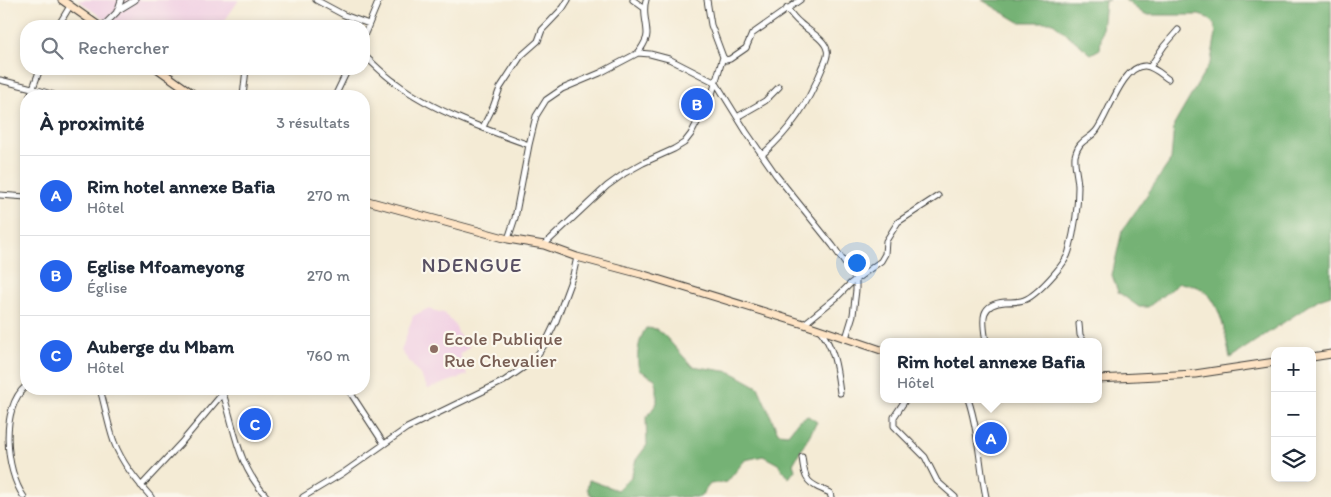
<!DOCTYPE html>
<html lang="fr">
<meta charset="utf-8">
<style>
body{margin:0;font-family:Itim,sans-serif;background:#f6f6f7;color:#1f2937}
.controls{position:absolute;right:15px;bottom:15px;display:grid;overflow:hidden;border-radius:10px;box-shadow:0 2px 8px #0003}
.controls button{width:45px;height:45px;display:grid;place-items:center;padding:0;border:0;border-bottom:1px solid #e0e1e3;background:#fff;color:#1f2937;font:25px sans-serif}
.you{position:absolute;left:856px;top:262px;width:18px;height:18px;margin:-12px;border:4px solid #fff;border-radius:50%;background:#1a73e8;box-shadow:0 0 0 8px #1a73e833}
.badge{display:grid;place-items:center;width:32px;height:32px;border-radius:50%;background:#2563eb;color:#fff;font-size:16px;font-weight:700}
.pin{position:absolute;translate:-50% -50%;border:2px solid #fff;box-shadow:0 1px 5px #0006}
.popup{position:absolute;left:880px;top:338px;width:222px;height:65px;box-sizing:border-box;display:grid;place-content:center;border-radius:10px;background:#fff;filter:drop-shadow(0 1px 4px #0005);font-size:16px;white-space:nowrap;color:#747a83}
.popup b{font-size:19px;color:#1f2937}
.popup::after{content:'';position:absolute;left:50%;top:100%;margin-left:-10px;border:10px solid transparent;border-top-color:#fff}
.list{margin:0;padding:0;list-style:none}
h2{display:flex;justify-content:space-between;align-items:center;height:65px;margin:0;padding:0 20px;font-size:21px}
h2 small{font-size:16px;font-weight:400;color:#747a83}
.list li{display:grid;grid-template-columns:32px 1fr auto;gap:15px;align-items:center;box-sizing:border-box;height:80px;padding:0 20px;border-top:1px solid #e0e1e3}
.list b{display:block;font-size:19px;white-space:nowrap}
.list p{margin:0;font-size:16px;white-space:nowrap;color:#747a83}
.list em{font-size:16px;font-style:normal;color:#747a83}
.icon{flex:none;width:28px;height:28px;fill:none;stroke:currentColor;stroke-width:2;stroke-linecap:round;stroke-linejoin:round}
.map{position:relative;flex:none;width:1331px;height:497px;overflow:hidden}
.search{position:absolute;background:#fff;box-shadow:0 2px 8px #0003;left:20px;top:20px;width:350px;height:55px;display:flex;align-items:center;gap:12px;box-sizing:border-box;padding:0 18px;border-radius:20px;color:#747a83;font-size:19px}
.panel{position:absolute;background:#fff;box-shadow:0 2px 8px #0003;left:20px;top:90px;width:350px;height:305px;border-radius:20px}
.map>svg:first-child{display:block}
.built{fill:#f1d0e3}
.forest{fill:#74b274;stroke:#486748}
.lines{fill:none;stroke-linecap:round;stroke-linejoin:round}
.street-casing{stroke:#3c3b38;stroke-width:7}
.secondary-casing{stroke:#3c3b38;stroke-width:9}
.street{stroke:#fff;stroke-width:5}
.secondary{stroke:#fee4c5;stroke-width:7}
.education-dot{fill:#8d6e63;stroke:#fbf7ec;stroke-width:2}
.labels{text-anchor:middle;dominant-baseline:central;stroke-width:4.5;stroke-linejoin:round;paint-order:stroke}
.education-label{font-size:19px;fill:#785e54;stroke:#fbf7ec;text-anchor:start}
.quarter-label{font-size:21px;letter-spacing:1px;fill:#585063;stroke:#fbf7ec}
</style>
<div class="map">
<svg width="1331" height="497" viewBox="0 0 1331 497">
<rect width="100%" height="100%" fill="#fbf7ec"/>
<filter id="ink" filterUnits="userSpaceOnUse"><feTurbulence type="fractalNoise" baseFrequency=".02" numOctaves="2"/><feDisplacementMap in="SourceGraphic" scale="10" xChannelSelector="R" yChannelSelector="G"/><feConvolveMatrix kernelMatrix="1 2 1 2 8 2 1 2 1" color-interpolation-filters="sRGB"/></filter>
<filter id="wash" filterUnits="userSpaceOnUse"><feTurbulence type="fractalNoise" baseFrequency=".0096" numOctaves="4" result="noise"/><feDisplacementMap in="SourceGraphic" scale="20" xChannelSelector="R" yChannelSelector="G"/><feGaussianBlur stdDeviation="1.12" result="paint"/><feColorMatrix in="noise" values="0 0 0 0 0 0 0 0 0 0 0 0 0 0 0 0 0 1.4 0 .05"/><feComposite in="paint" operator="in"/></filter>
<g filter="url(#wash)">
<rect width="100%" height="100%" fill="#f4ebd5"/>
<path class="built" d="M78,0H239L221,26H113Z
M427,309L444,313L455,325L459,335L470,346L460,354L467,375L428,389L421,376L401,351L413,316Z"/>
<path class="forest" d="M982,0H1109L1105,1L1100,49L1091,54L1052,22H1019Z
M1125,0H1331V295L1319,299L1230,358C1225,336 1221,294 1195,286C1190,284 1184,284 1179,283L1148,307H1139L1118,292L1112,275L1122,231L1171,160L1174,125L1211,61L1216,33L1214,24L1208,18L1199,15H1145Z
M646,328L656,329L664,335L692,366L731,372L758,387L778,433L788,434L799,420L808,416L817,422L793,464L795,470L789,478L778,464L763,456L745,460L727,482L710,484L700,497H592L587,489L589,480L617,490L631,477L636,460L647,445L646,418L657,403V386L655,379L639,370C636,357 638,340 646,328Z"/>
</g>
<g filter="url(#ink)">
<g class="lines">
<g class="street-casing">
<path id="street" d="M316,0L344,15L369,24
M633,0L644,8
M117,11L135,0
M58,26L70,6
M103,26L117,12L121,0
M364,36L379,0
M638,53C642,47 647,41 647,34C647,22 642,12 646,0
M364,55C374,64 384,75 396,83C431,110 487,130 529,145L515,218L508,239
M723,57L726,60L730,59L746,48L752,34L800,0
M1150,67L1164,46L1178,30
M0,80L32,88L57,96
M30,96L40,69
M243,96L246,69
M335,96L348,69
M737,117L765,101L779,87
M483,127L493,107L500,88L521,56L538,41L542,30L563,8L568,0
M529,145L536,116L546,100L562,89L600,73L638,53L650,54L669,59L716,83L747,133L776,175L833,246L856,279V290L853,315L846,338
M763,154C792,128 807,105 822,69C824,64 829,56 827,50C825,39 808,31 800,23C795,19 791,14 787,8
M0,195L26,197
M544,245L607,186L625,173L643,163L674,149L684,143L691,134L712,94L723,57L711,25L707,0
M804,324L837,297L851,283L881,261L885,254L886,241L898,222L938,196
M1079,324L1080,335L1084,342
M819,329C835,348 837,370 840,393
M986,342C983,322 978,304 1005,302C1011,302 1018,302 1024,300C1036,296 1066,264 1069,251C1074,232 1078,206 1078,187C1078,177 1074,166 1075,156C1079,139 1088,141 1096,131C1108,116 1122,65 1145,66C1154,67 1161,74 1168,79
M100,389C105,406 108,425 114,442C122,463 136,480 151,497
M225,389L223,393C236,433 237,464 267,497
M348,389L384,444
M906,399L894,417V426L925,457L937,481L955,497
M968,399C979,431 979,464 986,497
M802,457C805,482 807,483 830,493L831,497
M141,486L181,443L223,393
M24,497C5,470 0,408 26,386
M303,497L343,473L407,428L504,381L533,361L545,344L556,321L573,275L577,257"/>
</g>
<g class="secondary-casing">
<path id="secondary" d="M62,0L99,26
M158,69L196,96
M364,200L508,239L544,245L577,257L641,274L804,324L884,351
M1312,357L1331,354
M1098,379L1195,374L1275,362"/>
</g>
<use href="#street" class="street"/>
<use href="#secondary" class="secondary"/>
</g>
</g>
<circle class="education-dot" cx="434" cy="349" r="5"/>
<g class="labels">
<g class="education-label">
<text x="444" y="338">Ecole Publique<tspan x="444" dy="22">Rue Chevalier</tspan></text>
</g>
<g class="quarter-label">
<text x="472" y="264">NDENGUE</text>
</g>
</g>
</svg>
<div class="controls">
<button>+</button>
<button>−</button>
<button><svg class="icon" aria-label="layers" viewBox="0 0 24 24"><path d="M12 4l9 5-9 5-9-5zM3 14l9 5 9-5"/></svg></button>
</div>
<div class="you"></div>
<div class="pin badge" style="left:991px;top:438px">A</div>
<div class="popup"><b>Rim hotel annexe Bafia</b>Hôtel</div>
<div class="pin badge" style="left:697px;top:104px">B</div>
<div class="pin badge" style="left:255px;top:424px">C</div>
<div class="search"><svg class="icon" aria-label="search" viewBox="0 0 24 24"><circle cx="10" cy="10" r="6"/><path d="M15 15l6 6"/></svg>Rechercher</div>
<section class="panel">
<h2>À proximité<small>3 résultats</small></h2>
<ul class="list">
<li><span class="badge">A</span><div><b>Rim hotel annexe Bafia</b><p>Hôtel</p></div><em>270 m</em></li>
<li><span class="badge">B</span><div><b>Eglise Mfoameyong</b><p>Église</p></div><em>270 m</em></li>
<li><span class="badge">C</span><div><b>Auberge du Mbam</b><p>Hôtel</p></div><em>760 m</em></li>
</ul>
</section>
</div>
